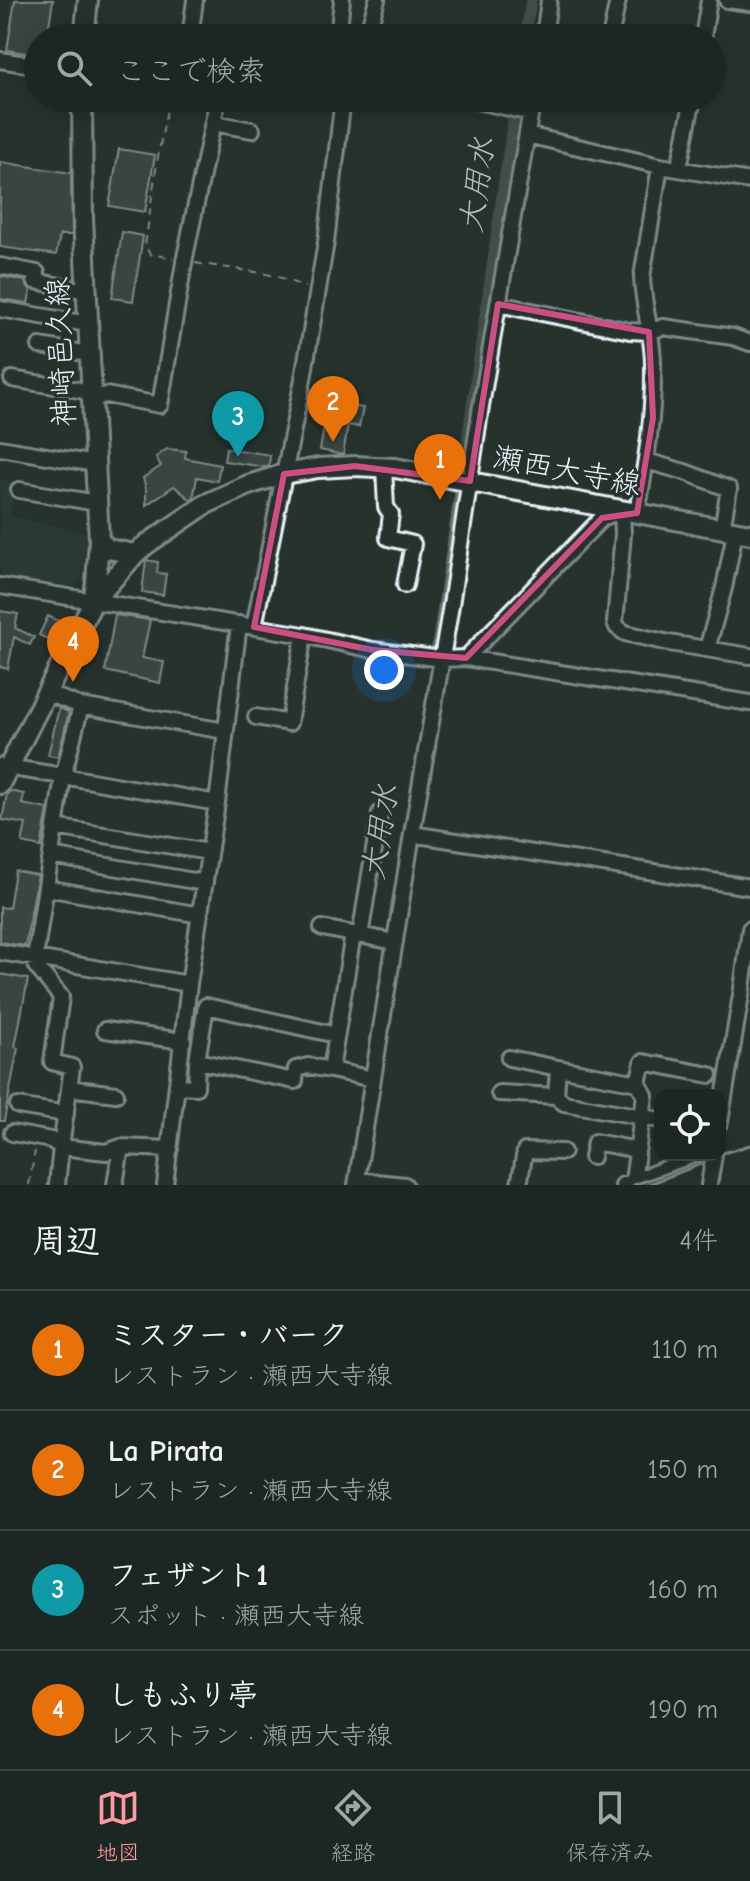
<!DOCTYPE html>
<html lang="ja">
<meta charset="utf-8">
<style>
body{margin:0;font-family:"Comic Neue","Klee One",sans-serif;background:#252e2a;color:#f1f3f6}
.controls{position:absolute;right:24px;bottom:24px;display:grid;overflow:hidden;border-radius:16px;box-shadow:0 4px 20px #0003}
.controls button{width:72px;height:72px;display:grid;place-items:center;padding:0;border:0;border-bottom:2px solid #3a4340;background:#1c2622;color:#f1f3f6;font:40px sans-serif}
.you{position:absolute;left:384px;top:670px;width:28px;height:28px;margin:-20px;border:6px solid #fff;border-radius:50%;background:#1a73e8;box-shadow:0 0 0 12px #1a73e833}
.badge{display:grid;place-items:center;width:52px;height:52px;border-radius:50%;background:#ff9aa2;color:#fff;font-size:26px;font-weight:700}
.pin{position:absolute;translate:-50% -66px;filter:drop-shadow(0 2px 4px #0008)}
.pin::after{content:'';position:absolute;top:42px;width:28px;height:24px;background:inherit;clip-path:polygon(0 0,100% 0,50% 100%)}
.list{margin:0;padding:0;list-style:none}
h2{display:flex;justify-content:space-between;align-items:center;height:104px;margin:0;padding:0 32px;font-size:34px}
h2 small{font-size:26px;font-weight:400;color:#a0a5a5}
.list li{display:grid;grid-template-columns:52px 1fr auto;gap:24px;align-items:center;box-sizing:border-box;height:120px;padding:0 32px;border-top:2px solid #3a4340}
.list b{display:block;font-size:30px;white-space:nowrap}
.list p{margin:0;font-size:26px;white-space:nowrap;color:#a0a5a5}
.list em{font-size:26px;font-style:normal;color:#a0a5a5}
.icon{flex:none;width:44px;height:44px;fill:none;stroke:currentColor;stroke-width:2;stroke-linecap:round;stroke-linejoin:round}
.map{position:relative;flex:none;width:750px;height:1185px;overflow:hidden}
.search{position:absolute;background:#1c2622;box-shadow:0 4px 20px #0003;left:24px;right:24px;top:24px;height:88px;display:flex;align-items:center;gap:20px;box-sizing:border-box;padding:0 28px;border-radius:44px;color:#a0a5a5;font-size:30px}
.sheet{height:584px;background:#1c2622}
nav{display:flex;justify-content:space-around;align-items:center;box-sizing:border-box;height:112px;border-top:2px solid #3a4340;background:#1c2622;font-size:22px;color:#a0a5a5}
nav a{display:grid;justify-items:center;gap:4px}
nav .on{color:#ff9aa2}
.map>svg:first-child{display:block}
.built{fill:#333f3a}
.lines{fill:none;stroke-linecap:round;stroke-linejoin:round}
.canal{stroke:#636f6d;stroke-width:11}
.building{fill:#505c59;stroke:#e8f1f8;stroke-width:2}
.minor-casing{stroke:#e8f1f8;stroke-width:20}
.major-casing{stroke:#e8f1f8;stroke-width:24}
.path{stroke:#e8f1f8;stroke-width:2;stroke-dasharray:8 6;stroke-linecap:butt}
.minor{stroke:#26332d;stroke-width:14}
.major{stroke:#26332d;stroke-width:18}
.rail{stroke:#e8f1f8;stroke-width:3}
.marked{fill:none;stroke:#cc4e82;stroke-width:6;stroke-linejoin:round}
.labels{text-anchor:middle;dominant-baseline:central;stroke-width:6;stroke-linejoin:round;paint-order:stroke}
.street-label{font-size:30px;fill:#e8f1f8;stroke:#26332d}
.water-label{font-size:32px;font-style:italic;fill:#b3bdc0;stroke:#26332d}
</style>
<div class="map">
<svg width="750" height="1185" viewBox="0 0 750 1185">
<rect width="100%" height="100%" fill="#26332d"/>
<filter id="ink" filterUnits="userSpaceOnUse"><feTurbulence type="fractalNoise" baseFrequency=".0125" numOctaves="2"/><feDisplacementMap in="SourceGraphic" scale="16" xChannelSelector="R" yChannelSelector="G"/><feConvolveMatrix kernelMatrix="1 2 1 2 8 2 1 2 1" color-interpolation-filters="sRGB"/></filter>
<g filter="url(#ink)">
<path class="built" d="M0,479L15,482L11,516L85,533L86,558L79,583L57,590L0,581Z"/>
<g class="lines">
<path class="canal" d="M525,38L531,0
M463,470L516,98
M436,655L461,486"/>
</g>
<path class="building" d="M15,0H53L47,38H38V55L7,50Z
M119,149L155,155L145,212L109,206Z
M0,162L71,173L72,235H60L56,255L0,247Z
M122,232L143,236L133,301L112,298Z
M0,276L25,281L26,285L31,290L28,303L0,299Z
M322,401L363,408L359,427L348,425L343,455L320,450L325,421L318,420Z
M226,448L270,455L269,466L265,467L224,461Z
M167,449L186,451L185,458L220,465L217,481L197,477L193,499L191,500L174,486L146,505V489L143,478L161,466L156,457Z
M146,560L158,562L157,573L166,574L163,595L142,592Z
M0,611L18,614L15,628L34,637L30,645L14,637L8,669L0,667Z
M115,615L150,620L142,658L164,662L160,683L105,671Z
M48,616L68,625L58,644L39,635Z
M59,708L69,712L58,757L48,755Z
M10,791L24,794L22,804L48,809L41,847L22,843L26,824L2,820L7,794Z
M15,871L38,875L25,946L0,942V907L9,908Z
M0,974L28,979L15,1047L18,1048L4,1121H0Z"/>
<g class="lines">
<g class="minor-casing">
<path id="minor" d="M727,0L750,3
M190,38L195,0
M338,38L342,0
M366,38L377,0
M544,38L549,0
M610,38L618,0
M703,38L709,0
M0,60L38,66
M464,98L531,113
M213,123L252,130
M527,135L660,166L750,181
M679,168L693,98
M0,266L37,273L35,281L86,291
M498,304L630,331L649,332L663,327L733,337L750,343
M0,309L88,324
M40,346L89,354
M12,379L85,391L91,399L106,395L160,405L185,257L218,98
M0,448L95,464
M646,461L685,472L729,489L722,529
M384,468L386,507L391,514L388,538L413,544L405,585
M19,490L97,503
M637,513C646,461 654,418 653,364C653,335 643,307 642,277L660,166
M0,586L304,635L373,650L442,659L466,658L750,703
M254,627L303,379L326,242L343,98
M707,649L724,588L735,532
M466,658L602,518L622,510L623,534L615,622L617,627L625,633L669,643L750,656
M46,693L81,706L225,731
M81,706L63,776L217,803
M256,717L289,723L304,635
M0,766L63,776L35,958L36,966L61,997L52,1062L72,1067L61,1147L106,1152L121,1147L170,1149
M55,827L209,852
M412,834L750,887
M51,856L205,883
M46,888L200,915
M322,928L395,942
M353,934L331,1070L373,1079
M360,936L380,813
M0,952L189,984
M105,1030L183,1041
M509,1058L558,1068
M331,1070L308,1066L296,1069L295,1081L197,1061L206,1006L336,1035
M638,1083L643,1062L710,1075
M178,1086L196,1087L197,1061
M69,1088L116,1094
M499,1093L556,1096
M18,1106L66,1114
M720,1122L742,989L750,929
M12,1133L51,1140L61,1147L57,1185
M592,1157L595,1142L637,1150
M357,1180L405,1185
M633,1181L645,1095L638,1083L558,1068L556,1096L564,1103L660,1120
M115,1185L121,1147
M165,1185L189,984L217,803L239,624
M356,1185L412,834L451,605L481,406L533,98
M519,1185L525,1151L563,1152
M623,1185L701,1155
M709,1185L714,1155"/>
</g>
<g class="major-casing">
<path id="major" d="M84,38L88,0
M82,98L83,218L99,540L96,582L93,602
M99,540L108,549L135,554
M0,784L93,602L135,554L147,544L206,504L248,485L284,474L318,468L355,466L395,468L750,534"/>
</g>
<path class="path" d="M169,98L157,162L145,246L150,254L173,258
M195,263L262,273L279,277L305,287
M29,1185L35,1151"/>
<use href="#minor" class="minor"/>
<use href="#major" class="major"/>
<path class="rail" d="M720,1154L750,1145
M634,1185L718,1155"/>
</g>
</g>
<path d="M0 0H750V1185H0ZM498,304L649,332L653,418L637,513L602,518L466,658L373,650L254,627L284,474L355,466L470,481Z" fill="#26332d" fill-opacity=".55" fill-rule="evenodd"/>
<path class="marked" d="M498,304L649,332L653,418L637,513L602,518L466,658L373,650L254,627L284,474L355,466L470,481Z"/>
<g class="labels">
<g class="street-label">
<text transform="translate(61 352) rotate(-93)">神崎邑久線</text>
<text transform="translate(567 471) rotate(11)">瀬西大寺線</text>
</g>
<g class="water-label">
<text transform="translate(477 185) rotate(-82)">大用水</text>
<text transform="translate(380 832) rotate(-81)">大用水</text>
</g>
</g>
</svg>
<div class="controls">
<button><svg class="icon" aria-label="locate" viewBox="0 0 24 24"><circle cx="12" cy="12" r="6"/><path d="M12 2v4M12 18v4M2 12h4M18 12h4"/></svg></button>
</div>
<div class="you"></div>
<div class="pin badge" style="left:440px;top:500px;background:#e8710a">1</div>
<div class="pin badge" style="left:333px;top:442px;background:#e8710a">2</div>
<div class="pin badge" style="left:238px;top:457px;background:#0f9aa8">3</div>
<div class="pin badge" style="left:73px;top:682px;background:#e8710a">4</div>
<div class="search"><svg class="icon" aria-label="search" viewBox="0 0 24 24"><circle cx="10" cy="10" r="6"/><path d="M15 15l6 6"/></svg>ここで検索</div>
</div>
<section class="sheet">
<h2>周辺<small>4件</small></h2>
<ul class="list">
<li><span class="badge" style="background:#e8710a">1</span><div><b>ミスター・バーク</b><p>レストラン · 瀬西大寺線</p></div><em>110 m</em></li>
<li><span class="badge" style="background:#e8710a">2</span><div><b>La Pirata</b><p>レストラン · 瀬西大寺線</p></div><em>150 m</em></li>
<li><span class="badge" style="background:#0f9aa8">3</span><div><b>フェザント1</b><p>スポット · 瀬西大寺線</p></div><em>160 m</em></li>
<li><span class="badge" style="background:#e8710a">4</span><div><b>しもふり亭</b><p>レストラン · 瀬西大寺線</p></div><em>190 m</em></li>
</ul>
</section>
<nav>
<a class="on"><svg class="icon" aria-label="map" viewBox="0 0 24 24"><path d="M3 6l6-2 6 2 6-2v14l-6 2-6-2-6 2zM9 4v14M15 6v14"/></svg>地図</a>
<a><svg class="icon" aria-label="directions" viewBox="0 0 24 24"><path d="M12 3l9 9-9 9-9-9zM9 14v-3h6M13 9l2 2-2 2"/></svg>経路</a>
<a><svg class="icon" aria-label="saved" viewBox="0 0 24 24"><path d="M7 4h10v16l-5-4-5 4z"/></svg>保存済み</a>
</nav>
